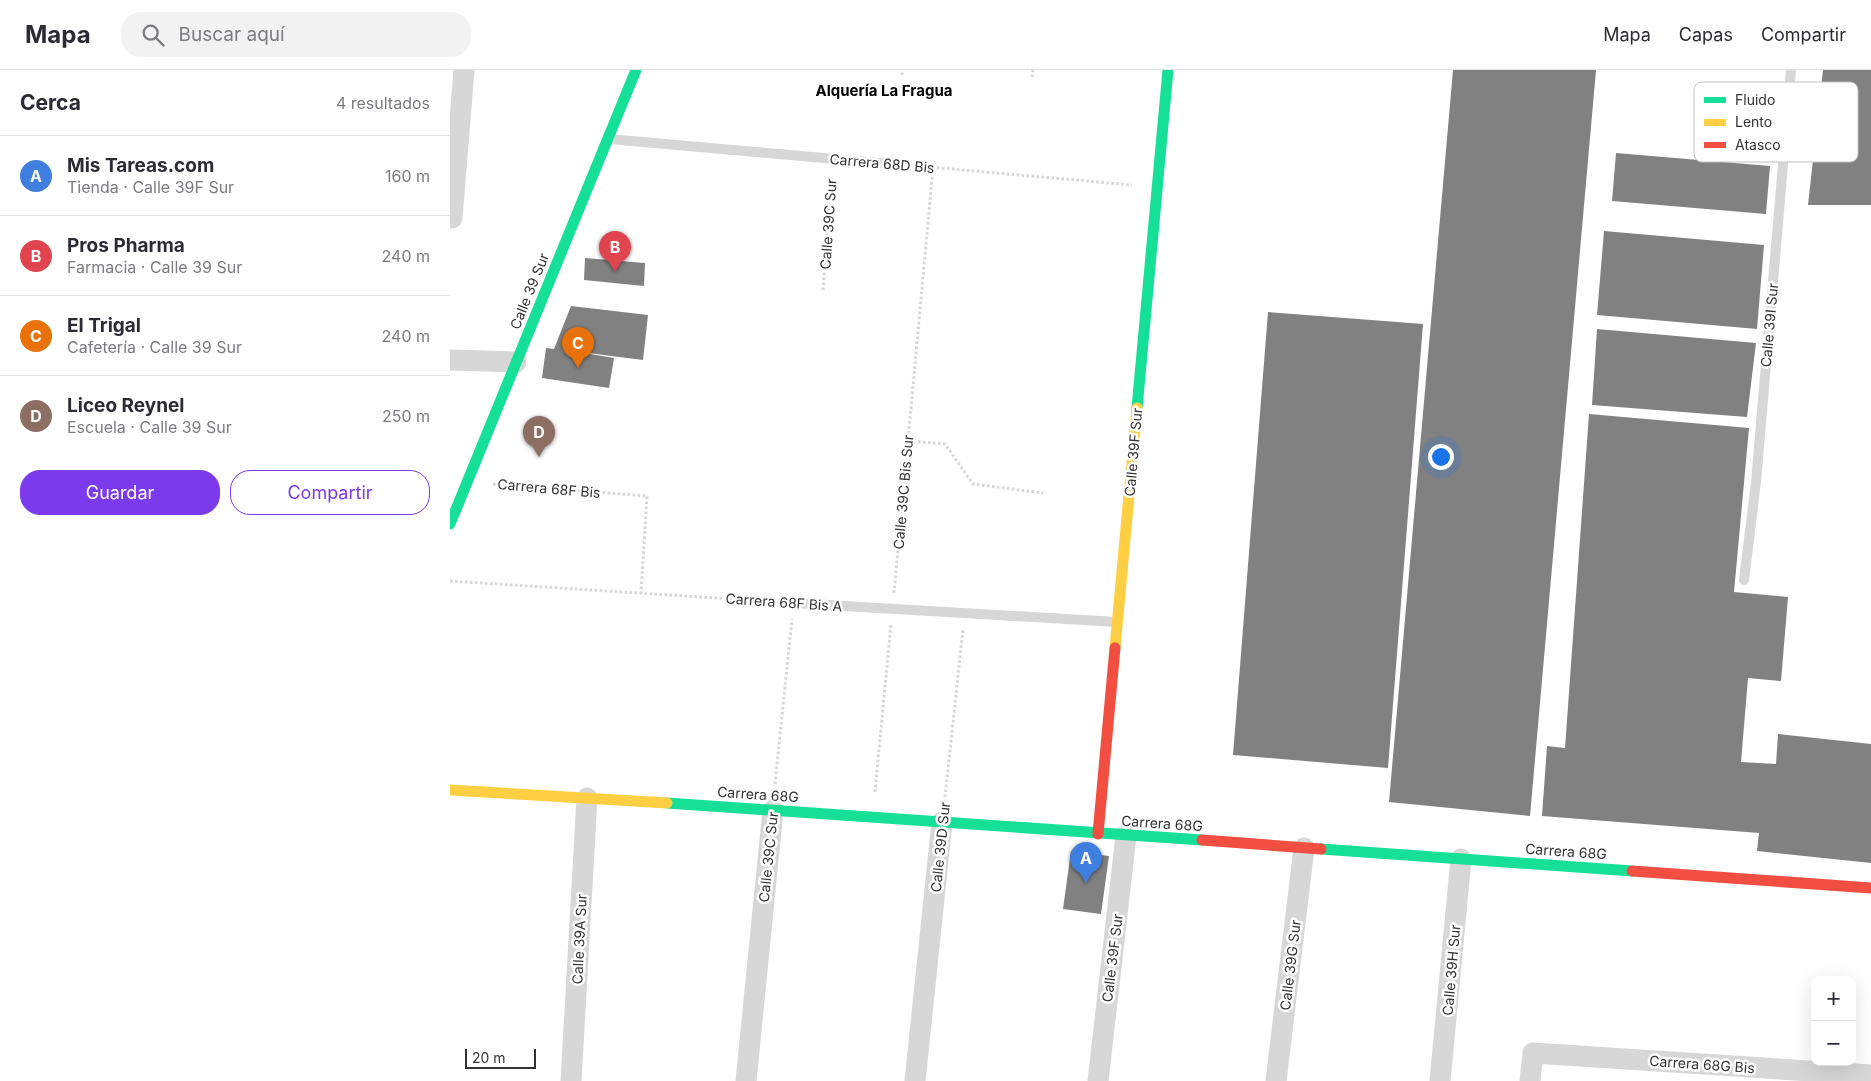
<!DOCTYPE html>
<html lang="es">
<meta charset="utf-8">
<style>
body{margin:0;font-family:Inter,sans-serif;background:#f2f2f3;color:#2b2b33}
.controls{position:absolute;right:15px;bottom:15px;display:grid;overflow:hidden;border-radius:10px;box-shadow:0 5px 20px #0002}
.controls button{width:45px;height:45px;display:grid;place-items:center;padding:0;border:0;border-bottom:1px solid #e1e1e2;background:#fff;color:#2b2b33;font:25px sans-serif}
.scale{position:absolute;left:15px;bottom:12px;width:71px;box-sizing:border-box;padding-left:5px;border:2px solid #333;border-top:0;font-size:14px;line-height:18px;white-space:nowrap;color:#333;-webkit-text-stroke:4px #fff;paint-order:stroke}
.you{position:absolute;left:990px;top:386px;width:18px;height:18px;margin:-12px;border:4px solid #fff;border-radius:50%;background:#1a73e8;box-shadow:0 0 0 8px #1a73e833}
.badge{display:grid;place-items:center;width:32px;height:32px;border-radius:50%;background:#7c3aed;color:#fff;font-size:16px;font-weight:700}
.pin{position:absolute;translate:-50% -41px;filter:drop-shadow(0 1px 2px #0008)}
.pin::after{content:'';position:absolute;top:26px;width:18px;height:15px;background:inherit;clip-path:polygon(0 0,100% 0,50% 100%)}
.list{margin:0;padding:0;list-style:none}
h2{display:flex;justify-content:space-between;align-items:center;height:65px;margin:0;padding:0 20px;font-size:21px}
h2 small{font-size:16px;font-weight:400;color:#7c7c81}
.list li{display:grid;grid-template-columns:32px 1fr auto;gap:15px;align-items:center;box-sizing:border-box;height:80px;padding:0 20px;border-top:1px solid #e1e1e2}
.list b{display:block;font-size:19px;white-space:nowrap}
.list p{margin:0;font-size:16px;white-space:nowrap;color:#7c7c81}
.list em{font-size:16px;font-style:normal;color:#7c7c81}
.actions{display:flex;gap:10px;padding:15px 20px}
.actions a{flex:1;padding:11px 0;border:1px solid #7c3aed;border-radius:20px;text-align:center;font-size:18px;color:#7c3aed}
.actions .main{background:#7c3aed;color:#fff}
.icon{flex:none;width:28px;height:28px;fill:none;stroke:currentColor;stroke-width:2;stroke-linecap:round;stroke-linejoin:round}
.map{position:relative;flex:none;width:1421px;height:1011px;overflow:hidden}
header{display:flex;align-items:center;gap:30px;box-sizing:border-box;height:70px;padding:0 25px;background:#fff;border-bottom:1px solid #e1e1e2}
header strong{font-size:24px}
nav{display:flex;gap:28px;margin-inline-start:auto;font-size:18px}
.search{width:350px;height:45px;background:#f2f2f3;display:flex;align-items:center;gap:12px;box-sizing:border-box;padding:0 18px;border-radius:20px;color:#7c7c81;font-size:19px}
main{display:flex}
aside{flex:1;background:#fff}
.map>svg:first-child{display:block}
.building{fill:#818181}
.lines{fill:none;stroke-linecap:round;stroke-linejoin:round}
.path{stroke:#d6d6d6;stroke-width:3;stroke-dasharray:2.5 2.5;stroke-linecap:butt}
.lane{stroke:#d7d7d7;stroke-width:10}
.street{stroke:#d7d7d7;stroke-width:21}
.fast{stroke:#16e098;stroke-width:11}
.slow{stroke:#ffcf43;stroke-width:11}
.jam{stroke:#f24e42;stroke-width:11}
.labels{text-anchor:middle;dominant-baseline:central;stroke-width:5;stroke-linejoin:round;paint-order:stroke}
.street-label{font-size:14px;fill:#333;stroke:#fff}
.neighbourhood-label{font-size:15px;font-weight:bold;fill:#000;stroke:#fff}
.key{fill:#fff;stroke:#c2c2c2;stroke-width:1}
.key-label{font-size:14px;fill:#333}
</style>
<header>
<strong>Mapa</strong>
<div class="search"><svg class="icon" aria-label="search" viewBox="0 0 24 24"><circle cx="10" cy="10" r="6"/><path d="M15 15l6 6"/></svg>Buscar aquí</div>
<nav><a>Mapa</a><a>Capas</a><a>Compartir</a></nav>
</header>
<main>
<aside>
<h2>Cerca<small>4 resultados</small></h2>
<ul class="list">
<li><span class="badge" style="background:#3f7fe0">A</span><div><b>Mis Tareas.com</b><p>Tienda · Calle 39F Sur</p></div><em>160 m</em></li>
<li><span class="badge" style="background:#e0444e">B</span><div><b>Pros Pharma</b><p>Farmacia · Calle 39 Sur</p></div><em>240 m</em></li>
<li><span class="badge" style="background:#e8710a">C</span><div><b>El Trigal</b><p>Cafetería · Calle 39 Sur</p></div><em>240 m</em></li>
<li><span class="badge" style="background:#8d6e63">D</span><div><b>Liceo Reynel</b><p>Escuela · Calle 39 Sur</p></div><em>250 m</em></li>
</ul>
<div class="actions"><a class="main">Guardar</a><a>Compartir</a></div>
</aside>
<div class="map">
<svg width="1421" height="1011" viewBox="0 0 1421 1011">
<rect width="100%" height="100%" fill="#fff"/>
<path class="building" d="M1003,0H1146L1080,746L939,732Z
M1373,0H1421V135H1358Z
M1166,83L1320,96L1316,144L1162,131Z
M1154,161L1314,175L1307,259L1147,245Z
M135,188L195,193L194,216L134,210Z
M121,236L198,245L193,290L122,281L164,288L159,318L92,308L96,278L104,279Z
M818,242L973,254L938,698L783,685Z
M1147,259L1306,273L1297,347L1142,335Z
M1139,344L1299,358L1284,522L1338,527L1331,611L1298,608L1291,692L1326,694L1328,664L1421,674V793L1307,781L1309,763L1092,746L1097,676L1115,678Z
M621,781L659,786L651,844L613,839Z"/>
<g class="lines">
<path class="path" d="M452,5V0
M582,7L583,0
M467,96L682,115
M373,220L381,106
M458,371L495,374L523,414L593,423
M43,414L197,426L191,523
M0,511L329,532
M444,523L483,98
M325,714L342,549
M425,722L441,554
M495,727L513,559"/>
<path class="lane" d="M159,69L452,95
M1294,510L1306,412L1341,0
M344,533L667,552"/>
<path class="street" d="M2,148L14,0
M0,290L66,292
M121,1011L137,728
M296,1011L323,740
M465,1011L492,752
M648,1011L676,766
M826,1011L854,778
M990,1011L1011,789
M1080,1011L1083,983L1421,1005"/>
<path class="fast" d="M687,338L718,0
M0,454L186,0
M217,733L752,770
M871,779L1182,801"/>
<path class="slow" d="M665,578L687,338
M0,720L217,733"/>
<path class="jam" d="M648,764L665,578
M752,770L871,779
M1182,801L1421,818"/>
</g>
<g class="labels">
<g class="street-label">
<text transform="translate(432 93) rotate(5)">Carrera 68D Bis</text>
<text transform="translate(378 154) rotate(-86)">Calle 39C Sur</text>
<text transform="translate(79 221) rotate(-68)">Calle 39 Sur</text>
<text transform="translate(1319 255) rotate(-85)">Calle 39I Sur</text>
<text transform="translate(683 382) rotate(-85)">Calle 39F Sur</text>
<text transform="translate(99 418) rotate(5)">Carrera 68F Bis</text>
<text transform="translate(453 422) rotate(-85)">Calle 39C Bis Sur</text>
<text transform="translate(334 532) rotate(4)">Carrera 68F Bis A</text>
<text transform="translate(308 724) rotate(4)">Carrera 68G</text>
<text transform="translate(712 753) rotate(4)">Carrera 68G</text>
<text transform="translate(490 777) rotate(-84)">Calle 39D Sur</text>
<text transform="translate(1116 781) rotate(4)">Carrera 68G</text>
<text transform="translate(318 787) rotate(-84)">Calle 39C Sur</text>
<text transform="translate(129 869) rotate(-87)">Calle 39A Sur</text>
<text transform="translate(662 888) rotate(-83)">Calle 39F Sur</text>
<text transform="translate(840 895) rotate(-83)">Calle 39G Sur</text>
<text transform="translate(1001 900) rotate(-85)">Calle 39H Sur</text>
<text transform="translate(1252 994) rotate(4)">Carrera 68G Bis</text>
</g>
<g class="neighbourhood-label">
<text x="434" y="20">Alquería La Fragua</text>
</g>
</g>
<rect x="1244" y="12" width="164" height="80" rx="8" class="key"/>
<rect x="1254" y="27" width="22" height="6" fill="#16e098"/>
<rect x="1254" y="49" width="22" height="7" fill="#ffcf43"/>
<rect x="1254" y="72" width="22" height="6" fill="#f24e42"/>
<g class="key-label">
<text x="1285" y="35">Fluido</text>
<text x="1285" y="57">Lento</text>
<text x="1285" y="80">Atasco</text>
</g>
</svg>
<div class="controls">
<button>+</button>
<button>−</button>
</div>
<div class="scale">20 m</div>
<div class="you"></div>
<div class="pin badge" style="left:636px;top:813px;background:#3f7fe0">A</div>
<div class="pin badge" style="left:165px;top:202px;background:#e0444e">B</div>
<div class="pin badge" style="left:128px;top:298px;background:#e8710a">C</div>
<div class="pin badge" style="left:89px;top:387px;background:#8d6e63">D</div>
</div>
</main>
